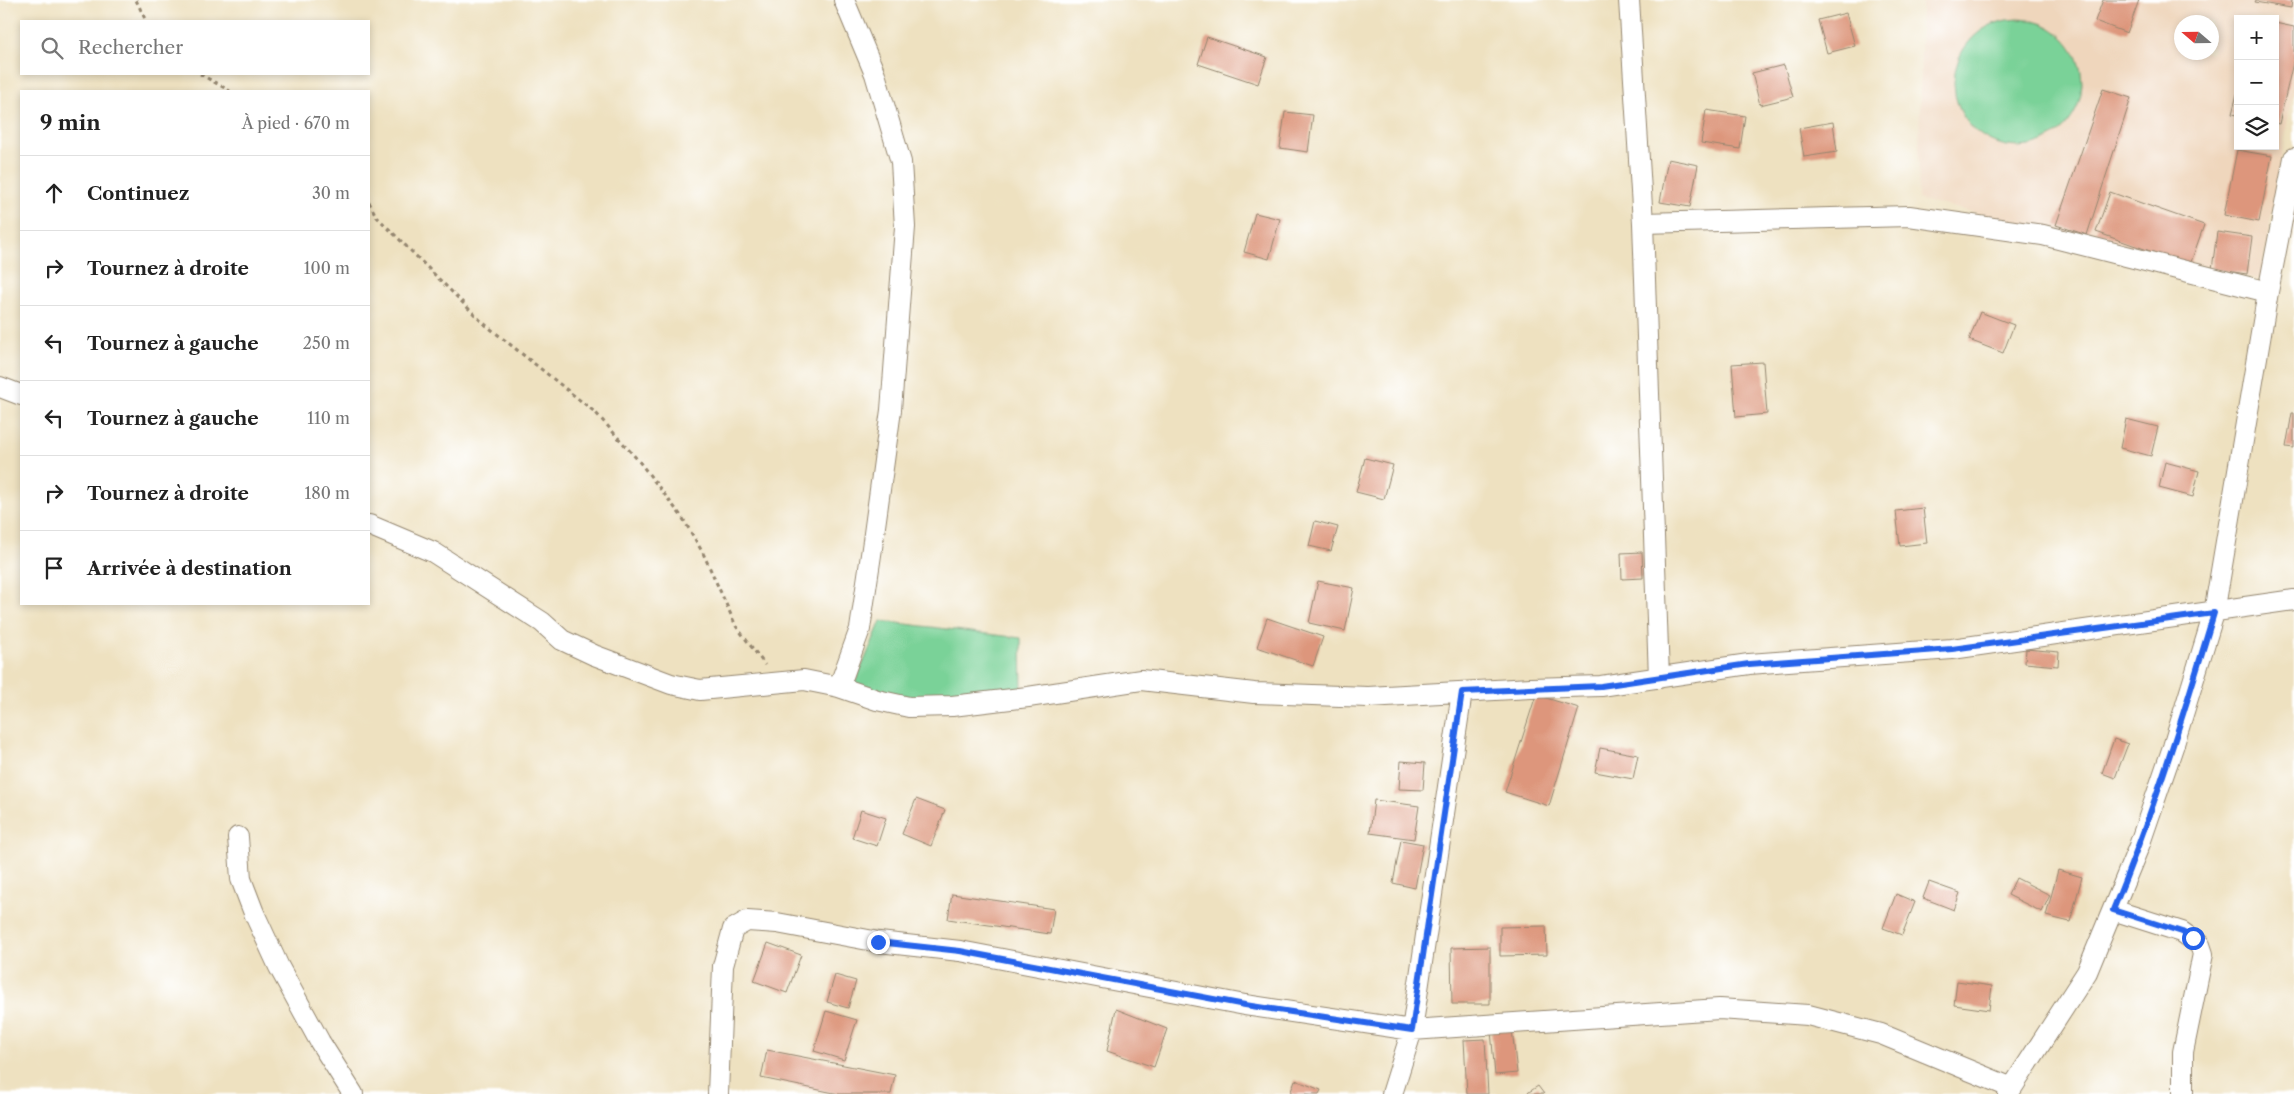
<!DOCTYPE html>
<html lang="fr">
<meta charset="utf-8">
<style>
body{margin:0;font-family:"Libre Caslon Text",serif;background:#f2f2f2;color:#222}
.controls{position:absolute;right:15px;top:15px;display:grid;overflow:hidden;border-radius:0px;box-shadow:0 2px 8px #0003}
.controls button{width:45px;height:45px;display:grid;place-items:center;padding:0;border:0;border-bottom:1px solid #e0e0e0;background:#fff;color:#222;font:25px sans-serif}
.compass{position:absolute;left:2174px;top:15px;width:45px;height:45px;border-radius:50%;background:#fff;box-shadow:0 2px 8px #0003;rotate:290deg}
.stop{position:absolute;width:15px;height:15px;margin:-11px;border:4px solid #2563eb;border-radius:50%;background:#fff}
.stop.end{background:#2563eb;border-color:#fff;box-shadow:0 1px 5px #0008}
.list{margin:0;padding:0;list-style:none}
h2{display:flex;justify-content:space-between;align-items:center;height:65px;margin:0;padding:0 20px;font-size:21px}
h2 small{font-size:16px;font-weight:400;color:#767676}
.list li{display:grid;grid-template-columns:32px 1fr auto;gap:15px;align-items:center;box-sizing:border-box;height:75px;padding:0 20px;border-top:1px solid #e0e0e0}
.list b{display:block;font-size:19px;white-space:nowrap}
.list em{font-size:16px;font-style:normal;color:#767676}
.icon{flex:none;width:28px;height:28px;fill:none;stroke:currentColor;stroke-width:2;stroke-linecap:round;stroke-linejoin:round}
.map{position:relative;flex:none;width:2294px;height:1094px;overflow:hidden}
.search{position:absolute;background:#fff;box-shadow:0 2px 8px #0003;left:20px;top:20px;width:350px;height:55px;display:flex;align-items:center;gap:12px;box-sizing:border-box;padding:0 18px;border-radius:0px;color:#767676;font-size:19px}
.panel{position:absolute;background:#fff;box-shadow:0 2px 8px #0003;left:20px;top:90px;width:350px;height:515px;border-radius:0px}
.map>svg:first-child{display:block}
.built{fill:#efd6bc;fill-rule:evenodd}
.green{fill:#7ad298;stroke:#5a7e5b}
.building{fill:#dd967c}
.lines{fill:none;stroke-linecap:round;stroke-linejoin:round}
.minor-casing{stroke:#94866f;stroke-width:22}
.path{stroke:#94866f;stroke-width:3;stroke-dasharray:4 4;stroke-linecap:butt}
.minor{stroke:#fff;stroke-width:20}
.route{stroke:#2563eb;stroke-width:6}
</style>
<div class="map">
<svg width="2294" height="1094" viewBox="0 0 2294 1094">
<rect width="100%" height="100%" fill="#fff"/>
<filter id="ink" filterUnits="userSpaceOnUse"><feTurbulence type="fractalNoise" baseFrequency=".02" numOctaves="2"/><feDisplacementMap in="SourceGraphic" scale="10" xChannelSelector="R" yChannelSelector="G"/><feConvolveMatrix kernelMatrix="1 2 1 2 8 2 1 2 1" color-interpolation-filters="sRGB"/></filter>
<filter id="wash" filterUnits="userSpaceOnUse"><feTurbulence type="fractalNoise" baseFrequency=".0096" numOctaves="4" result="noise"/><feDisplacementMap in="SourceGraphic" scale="20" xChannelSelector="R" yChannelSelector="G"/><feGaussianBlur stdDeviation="1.12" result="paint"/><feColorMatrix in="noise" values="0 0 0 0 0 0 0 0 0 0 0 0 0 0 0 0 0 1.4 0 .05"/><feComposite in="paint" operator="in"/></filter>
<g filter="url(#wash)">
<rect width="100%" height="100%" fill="#eee1c0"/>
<path class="built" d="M1922,0H2294V84L2260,280L1918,199ZM2238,19H2275V146H2238ZM2182,22H2212V52H2182Z"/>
<path class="green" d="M1954 83a64 64 0 1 1 128 0a64 64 0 1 1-128 0Z
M881,621L1021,638L1022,693L915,701L854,685Z"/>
<g id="blocks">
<path class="building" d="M2103,0H2139L2127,33L2095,21Z
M2256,0H2292L2291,8L2255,2Z
M1846,13L1855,46L1827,53L1818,20Z
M2275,23L2294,27V58L2279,124L2275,123Z
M1207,37L1267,57L1258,84L1198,64Z
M1784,65L1793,97L1760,105L1752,73Z
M2103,89L2131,98L2087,235L2056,225Z
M2237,94H2238V115L2232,114Z
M1706,110L1745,116L1740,149L1701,143Z
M1285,112L1313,115L1308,152L1280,148Z
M1833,122L1837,152L1804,157L1799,128Z
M2237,150L2272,156L2259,222L2224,215Z
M1668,159L1698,165L1690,207L1660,202Z
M2110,192L2204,225L2190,265L2096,232Z
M1255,213L1280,219L1269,259L1244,252Z
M2217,232L2252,237L2247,274L2212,269Z
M1980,312L2014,325L2003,353L1969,340Z
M1763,362L1767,414L1736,417L1732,364Z
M2292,413H2294V448L2286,447Z
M2126,419L2158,427L2151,456L2120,448Z
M1365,458L1393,465L1384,499L1356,492Z
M2165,462L2199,471L2193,497L2159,488Z
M1923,508L1927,543L1900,546L1896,511Z
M1315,521L1338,527L1331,551L1309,546Z
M1642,552L1643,578L1622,579L1621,553Z
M1318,581L1354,588L1345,631L1309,623Z
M1267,618L1323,637L1313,666L1257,647Z
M2026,649L2059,652L2058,666L2025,663Z
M1536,695L1579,708L1549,806L1505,792Z
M2114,739L2128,744L2115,778L2102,773Z
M1600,748L1638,755L1633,779L1595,772Z
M1401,761L1425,763L1423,790L1399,789Z
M916,799L945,810L931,846L902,834Z
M1374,800L1419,806L1414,839L1370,833Z
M861,810L886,818L877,846L852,838Z
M1401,840L1423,844L1415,888L1393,883Z
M2058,870L2082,877L2070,922L2046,916Z
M2016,878L2050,895L2042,912L2008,895Z
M1929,882L1960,893L1954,910L1923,898Z
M952,894L1054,909L1050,934L948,919Z
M1896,894L1915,902L1902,935L1883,928Z
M1546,926L1547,955L1500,956V927Z
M768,943L801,955L787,993L754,981Z
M1490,947V1004H1452L1451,948Z
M835,975L856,981L848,1008L827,1002Z
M1957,981L1992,986L1989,1010L1954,1005Z
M1116,1009L1167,1029L1154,1067L1107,1051Z
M826,1011L857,1020L844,1060L814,1051Z
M1512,1029L1517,1073L1495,1075L1491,1031Z
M1485,1039L1488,1094H1467L1464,1040Z
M767,1050L895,1075L891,1094H839L761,1078Z
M1295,1080L1321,1090L1319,1094H1290Z
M1538,1086L1544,1094H1526Z"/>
</g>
</g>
<g filter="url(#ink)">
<use href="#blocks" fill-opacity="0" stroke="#94866f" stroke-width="1"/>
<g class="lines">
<g class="minor-casing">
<path id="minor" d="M1629,0L1643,223L1659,678
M1643,223L1909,216L2043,235L2268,292
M0,387L21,395
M369,525L433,552L542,622L562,640L594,655L671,684L700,690L804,680L839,687L877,700L909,707L952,706L1028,697L1141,680L1254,693L1368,697L1531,688L1601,686L1749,664L1952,649L2294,600
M839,687L860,629L872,548L891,410L905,227L901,162L875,74L844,0
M238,837L241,879L254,913L279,967L320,1042L353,1094
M2113,910L2182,932L2200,945L2203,954L2183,1052V1094
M718,1094L723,966L733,929L747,921L777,923L879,942L960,951L1245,1005L1412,1030L1719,1009L1808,1015L1881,1034L2012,1088
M1392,1094L1412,1030L1462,692
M2008,1094L2087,972L2139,846L2173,747L2214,613L2268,292L2294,158"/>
</g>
<path class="path" d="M136,0L146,21
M200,74L230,91
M369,202L376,216L482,322L596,413L638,460L682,517L703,553L736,626L765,665"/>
<use href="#minor" class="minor"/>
</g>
</g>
<g class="lines" filter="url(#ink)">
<path class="route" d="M878,942L960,951L1245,1005L1412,1030L1462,692L1601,686L1749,664L1952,649L2214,613C2184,713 2153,813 2113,910L2182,932L2193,938"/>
</g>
</svg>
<div class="controls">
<button>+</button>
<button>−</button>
<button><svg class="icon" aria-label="layers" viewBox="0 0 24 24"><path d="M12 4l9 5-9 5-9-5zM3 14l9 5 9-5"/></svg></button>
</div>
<svg class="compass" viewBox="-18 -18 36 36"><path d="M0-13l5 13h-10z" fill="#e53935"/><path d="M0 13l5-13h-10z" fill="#767676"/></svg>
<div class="stop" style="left:2193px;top:938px"></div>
<div class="stop end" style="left:878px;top:942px"></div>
<div class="search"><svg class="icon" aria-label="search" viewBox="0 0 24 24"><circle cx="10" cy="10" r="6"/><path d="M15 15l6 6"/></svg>Rechercher</div>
<section class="panel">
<h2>9 min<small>À pied · 670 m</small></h2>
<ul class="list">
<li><svg class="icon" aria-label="ahead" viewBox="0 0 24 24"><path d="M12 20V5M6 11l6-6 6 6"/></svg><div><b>Continuez</b></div><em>30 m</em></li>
<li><svg class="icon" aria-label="right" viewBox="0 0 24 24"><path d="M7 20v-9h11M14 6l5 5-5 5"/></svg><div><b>Tournez à droite</b></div><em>100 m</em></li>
<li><svg class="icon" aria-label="left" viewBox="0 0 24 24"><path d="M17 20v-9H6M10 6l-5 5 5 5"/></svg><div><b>Tournez à gauche</b></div><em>250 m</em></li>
<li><svg class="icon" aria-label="left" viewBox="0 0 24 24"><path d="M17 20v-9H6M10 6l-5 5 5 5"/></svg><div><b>Tournez à gauche</b></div><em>110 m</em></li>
<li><svg class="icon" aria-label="right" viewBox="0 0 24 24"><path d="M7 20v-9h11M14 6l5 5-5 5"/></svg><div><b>Tournez à droite</b></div><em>180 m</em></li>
<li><svg class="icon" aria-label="arrive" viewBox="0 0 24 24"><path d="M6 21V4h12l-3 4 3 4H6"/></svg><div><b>Arrivée à destination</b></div></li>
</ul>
</section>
</div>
